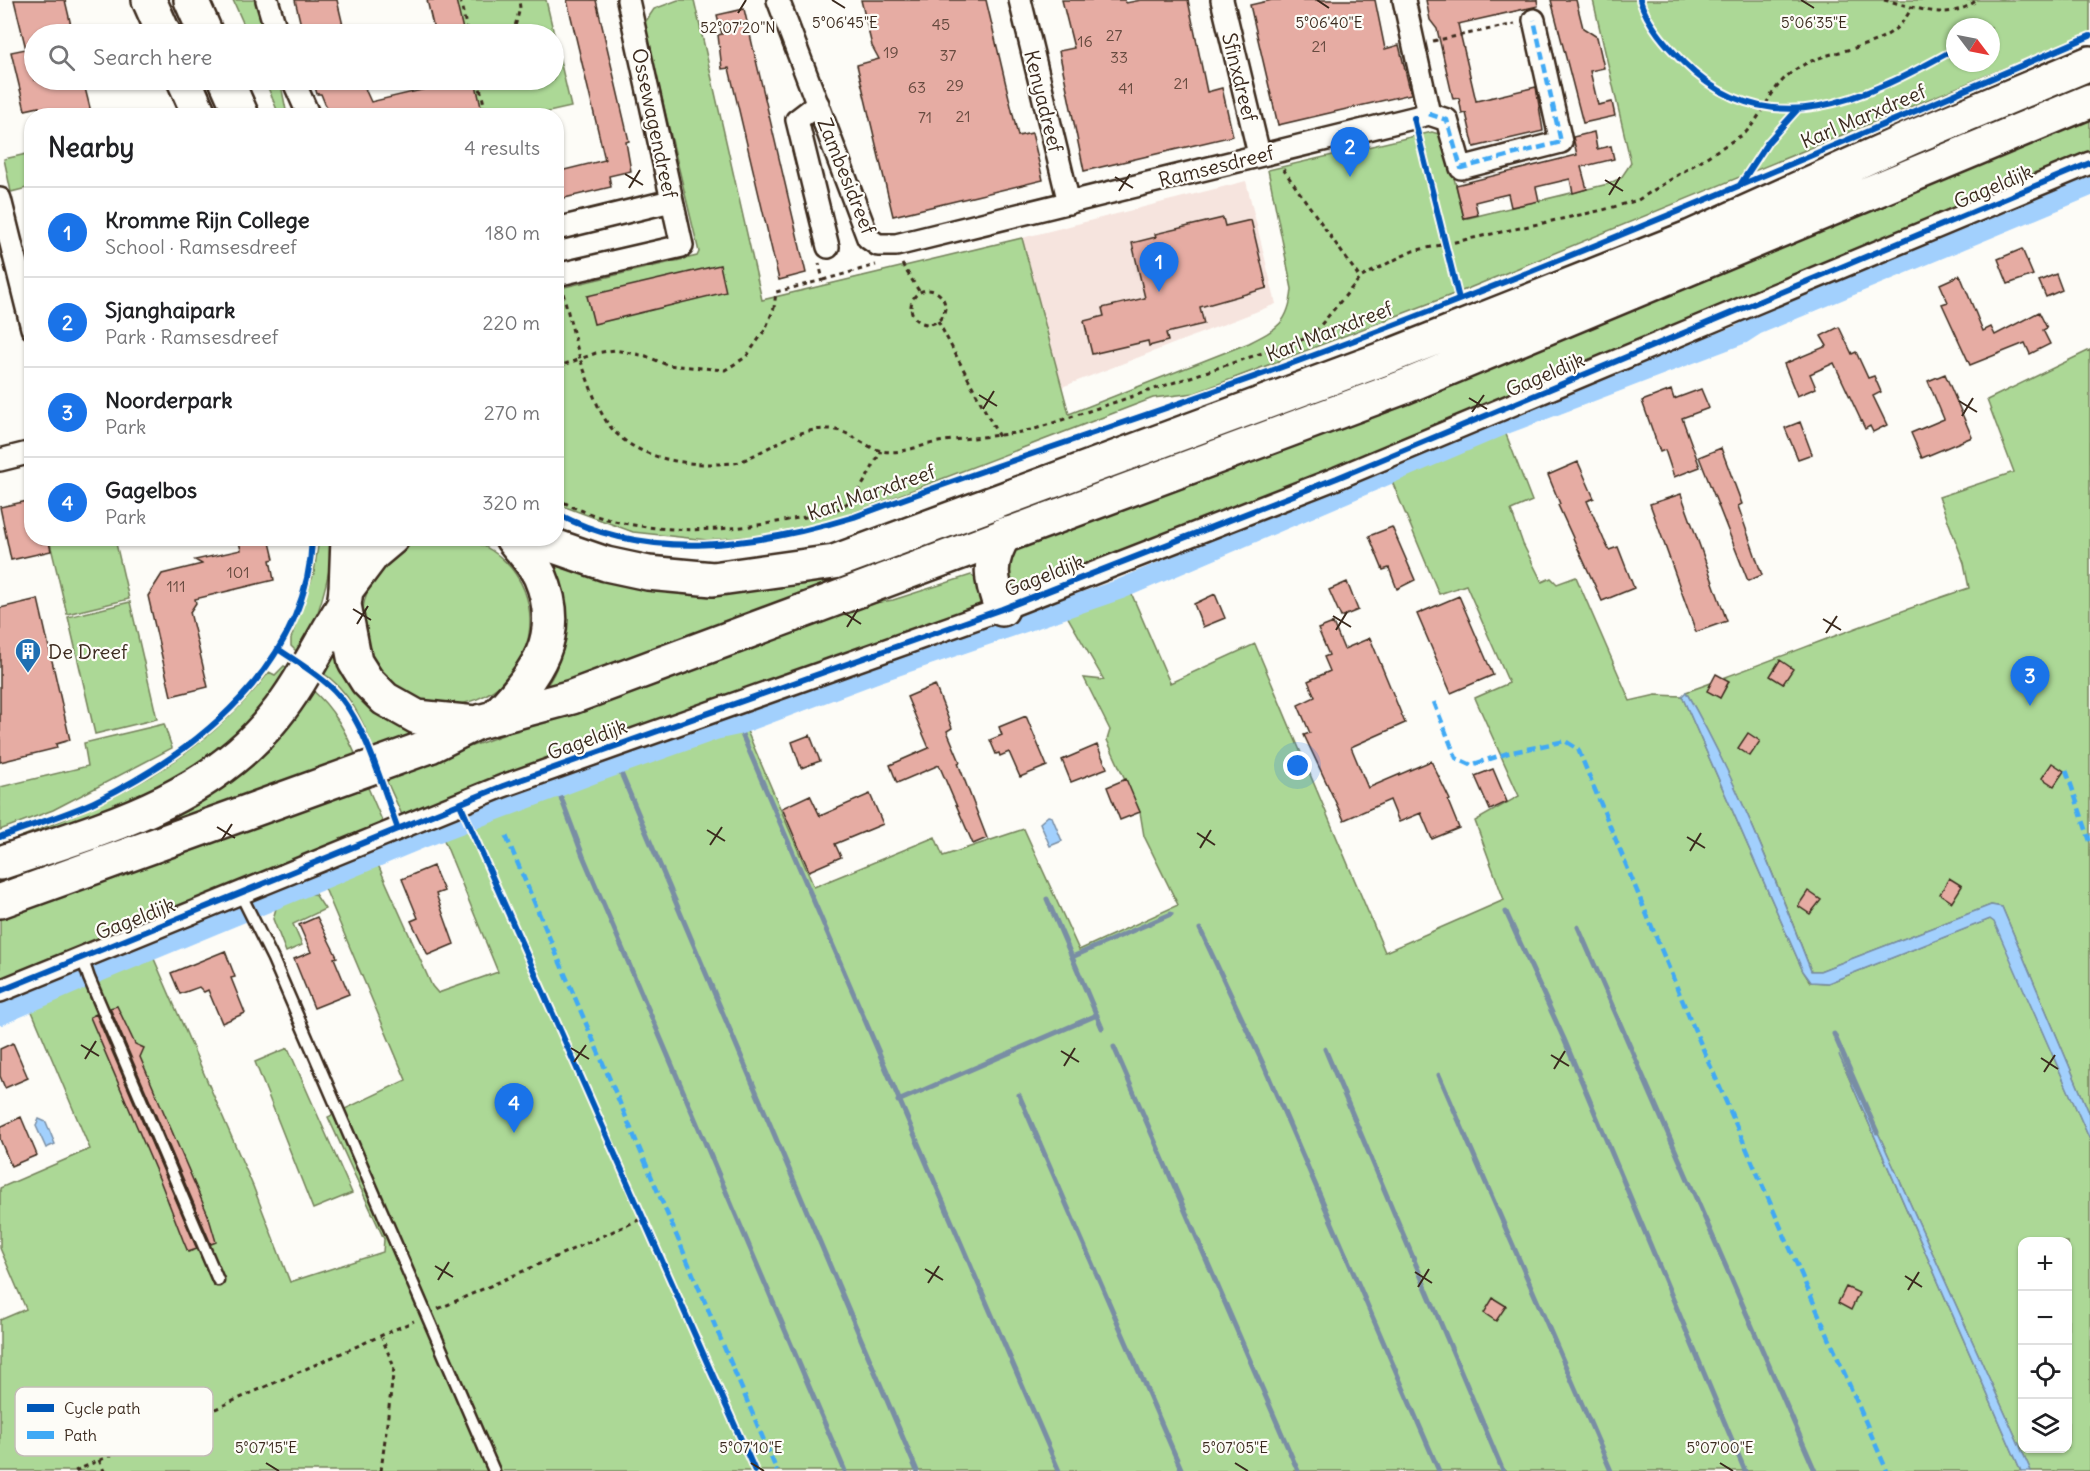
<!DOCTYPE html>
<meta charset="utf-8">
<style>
body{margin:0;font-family:Delius,sans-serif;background:#f6f6f6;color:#202124}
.controls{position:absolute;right:18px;bottom:18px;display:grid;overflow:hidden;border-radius:12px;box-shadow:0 2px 4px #0004}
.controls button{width:54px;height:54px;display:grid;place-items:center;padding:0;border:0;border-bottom:2px solid #e0e0e0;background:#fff;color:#202124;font:30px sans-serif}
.compass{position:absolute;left:1946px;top:18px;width:54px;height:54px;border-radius:50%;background:#fff;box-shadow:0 2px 4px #0004;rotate:122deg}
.you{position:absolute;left:1298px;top:766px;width:21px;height:21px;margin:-15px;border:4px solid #fff;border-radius:50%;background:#1a73e8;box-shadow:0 0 0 9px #1a73e833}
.badge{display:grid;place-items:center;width:39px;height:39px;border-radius:50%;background:#1a73e8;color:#fff;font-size:20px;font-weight:700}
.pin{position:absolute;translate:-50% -50px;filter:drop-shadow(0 2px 3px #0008)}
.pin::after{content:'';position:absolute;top:32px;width:21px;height:18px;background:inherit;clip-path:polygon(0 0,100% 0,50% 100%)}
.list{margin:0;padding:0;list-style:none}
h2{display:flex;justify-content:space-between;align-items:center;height:78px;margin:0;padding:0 24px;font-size:26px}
h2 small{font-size:20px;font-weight:400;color:#757577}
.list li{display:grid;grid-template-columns:39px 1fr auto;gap:18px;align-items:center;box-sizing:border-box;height:90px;padding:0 24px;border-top:2px solid #e0e0e0}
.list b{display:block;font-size:22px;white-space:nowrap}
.list p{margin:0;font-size:20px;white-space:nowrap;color:#757577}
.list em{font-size:20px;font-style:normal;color:#757577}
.icon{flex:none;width:33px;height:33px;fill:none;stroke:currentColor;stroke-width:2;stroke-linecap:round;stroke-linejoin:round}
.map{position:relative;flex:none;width:2090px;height:1471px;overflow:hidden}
.search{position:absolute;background:#fff;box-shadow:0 2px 4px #0004;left:24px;top:24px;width:540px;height:66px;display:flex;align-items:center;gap:15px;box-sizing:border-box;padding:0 21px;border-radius:33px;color:#757577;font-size:22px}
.panel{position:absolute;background:#fff;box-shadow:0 2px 4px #0004;left:24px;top:108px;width:540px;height:438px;border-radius:24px}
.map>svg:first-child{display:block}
.built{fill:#f6e4de}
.green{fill:#acd896;stroke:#74815a;stroke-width:1.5;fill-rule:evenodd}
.water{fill:#a2d0fd;stroke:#798ea4;stroke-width:1.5}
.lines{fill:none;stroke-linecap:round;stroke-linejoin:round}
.stream{stroke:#798ea4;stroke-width:5}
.canal{stroke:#a2d0fd;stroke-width:20}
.building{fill:#e6aca3;stroke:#3b2a1e;stroke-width:1.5}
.service-casing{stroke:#3b2a1e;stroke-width:15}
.minor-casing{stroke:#3b2a1e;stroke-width:26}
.primary-casing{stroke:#3b2a1e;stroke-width:38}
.trunk-casing{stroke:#3b2a1e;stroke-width:38}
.path{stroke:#3b2a1e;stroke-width:3;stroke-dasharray:4.5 4.5;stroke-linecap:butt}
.service{stroke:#fdfcf7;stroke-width:10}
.minor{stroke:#fdfcf7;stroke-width:21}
.primary{stroke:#fdfcf7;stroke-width:33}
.trunk{stroke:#fdfcf7;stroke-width:33}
.quiet{stroke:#3fa9f5;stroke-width:4.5;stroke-dasharray:9 4.5;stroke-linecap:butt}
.cycleway-casing{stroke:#fdfcf7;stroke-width:10}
.cycleway{stroke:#0057b8;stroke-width:6}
.ticks{fill:none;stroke:#3b2a1e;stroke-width:2}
.labels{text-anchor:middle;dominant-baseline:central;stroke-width:4.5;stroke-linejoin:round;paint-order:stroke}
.number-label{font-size:16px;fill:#664a3f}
.street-label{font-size:20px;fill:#3b2a1e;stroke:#fdfcf7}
.poi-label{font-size:20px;fill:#3b2a1e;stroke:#fdfcf7;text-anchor:start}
.key{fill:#fdfcf7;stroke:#c3bdb6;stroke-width:1.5}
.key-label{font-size:16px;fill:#3b2a1e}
.ticks-label{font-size:15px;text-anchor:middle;fill:#3b2a1e;stroke:#fdfcf7;stroke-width:4.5;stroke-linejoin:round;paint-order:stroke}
</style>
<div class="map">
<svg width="2090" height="1471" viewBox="0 0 2090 1471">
<rect width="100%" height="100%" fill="#fdfcf7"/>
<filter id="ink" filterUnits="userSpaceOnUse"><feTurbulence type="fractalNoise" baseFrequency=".0167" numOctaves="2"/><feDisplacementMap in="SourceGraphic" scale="12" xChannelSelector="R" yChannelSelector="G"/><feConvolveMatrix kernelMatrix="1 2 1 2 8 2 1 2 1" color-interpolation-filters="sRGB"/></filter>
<g filter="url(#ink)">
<path class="built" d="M1246,181L1276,304L1062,387L1022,238Z"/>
<path class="green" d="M233,0H256L267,34H248Z
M447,0H546L571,107L535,115H472L464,80H554V34H454Z
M678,0H694L762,300L1022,238L1069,414L1249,343C1277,329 1289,323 1292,289L1268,170L1432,132L1439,134L1445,141L1464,219L1608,184L1621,178L1631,163L1593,0H2090V33L1467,289L1195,393L1153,398L842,517L780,534L707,540L633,532L557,504L556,289L697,256L699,252L644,24L654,9ZM1955,27H1991V63H1955Z
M2090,75V94L1448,361L549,691L547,685C575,647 557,602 549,560L622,585L733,590Z
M265,80H280L287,115H279Z
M2090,113V155L1650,340L1203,522L1022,593L1005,588V556L1015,543Z
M31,153V187L11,192L4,159Z
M2090,350V1115L2002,907L1991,905L1820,971H1811C1775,877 1736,780 1686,692L1711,683L1720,698L1729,682L1723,678C1805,648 1886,615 1969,588L1964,563L1939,497L2014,472L1987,400Z
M1502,424L1532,501L1511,510L1523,544L1542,582L1551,578L1557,584L1576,577L1630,701L1656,695L1682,696L1803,971L1810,982L1828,983L1990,919L1994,921L2090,1140V1471H2031L1880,1137L1845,1069L2021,1471H0V1320L26,1309L0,1248V1188L90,1149L28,1002L151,952L253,1186L290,1282L383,1252L384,1239L328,1117L406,1080L321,879L375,858L432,986L438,993L498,972L439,828L553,781L741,717L814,887L935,837L943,856L1024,829L1079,950L1178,905L1144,836L1140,812L1107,740L1110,730L1084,678L1104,680L1062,607L1126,581L1170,683L1255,644L1385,952L1504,900L1475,821L1519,796L1475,698L1509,683L1466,585L1439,594L1388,472ZM2022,1242H2068V1448H2022Z
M362 621a84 84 0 1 1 168 0a84 84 0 1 1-168 0Z
M49,539H115L129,599L67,614Z
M319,539H334C329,580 319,618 300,655L291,646V638L314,573Z
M971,575L979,580L983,607L403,817L384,775L481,743L843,608L893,600Z
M130,602L157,719L95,734L68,617Z
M335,647C366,697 367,715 427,734L375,753C364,723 349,689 320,671Z
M284,666L292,670L241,736L165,789L0,856V845C107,804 197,765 269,672L275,675Z
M311,689C334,708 346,733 358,760L0,895V881L131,833Z
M164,724L172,748L53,810L0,830V787L88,766L84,743Z
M366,783L384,825L0,982V914Z
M377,845L379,852L253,906L252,900Z
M303,894H315L325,909L293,924L302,945L286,952L273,919L277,905Z
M162,935L168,940L101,967L95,964L96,961Z
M72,969L81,974L12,1006V997Z
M288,1048L352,1193L313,1209L255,1062Z"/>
<path class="water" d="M1686,692C1737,780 1774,877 1811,971H1820L1991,905L2002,907L2090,1115V1140L1994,922L1990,919L1828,983L1811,982L1803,971L1682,696Z
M1048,816L1052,817L1062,841L1050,846L1040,823Z
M1839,1055L1880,1137L2031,1471H2021Z
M39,1119L46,1122L55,1144L46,1148L36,1126Z"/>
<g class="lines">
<path class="stream" d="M738,725L1059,1471
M618,766L917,1471
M557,787L583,856L845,1471
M1047,899L1072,957L1171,914
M1506,912L1564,1039L1745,1471
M1578,927L1815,1471
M1200,929L1265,1068L1439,1471
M1072,957L1102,1028
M1834,1034L1877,1132
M1114,1047L1298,1471
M1325,1049L1503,1471
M1439,1075L1611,1471
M1019,1095L1182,1471
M898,1101L1097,1015"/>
<path class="canal" d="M94,974L420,839L595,773L715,730L738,725L879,672L1121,589L1506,424L1742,334L1756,325L2090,186
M0,1015L85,978"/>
</g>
<path class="building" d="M14,0H65L73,34H34V80H83L92,116H41L39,107L25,110L11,52L26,49Z
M295,0H337L345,34H303Z
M427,0H456L464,34H435Z
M567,0H596L629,141L626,142L631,171L609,176L611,187L556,200V172L605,160Z
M861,0H986L1018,136L1032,133L1043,180L893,216L857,65L879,59L872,46Z
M1062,0H1125L1126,3L1141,0H1188L1207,92L1222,88L1233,136L1084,171L1059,51L1074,48Z
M1272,0H1375L1385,49L1399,45L1411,94L1278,125L1250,5Z
M1426,0H1537L1538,6L1458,24L1476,101L1536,87L1543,131L1474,147L1466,113L1462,114L1459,98L1453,99L1437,29L1430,20Z
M1551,0H1576L1583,28L1597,37L1604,68L1590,71L1598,105L1612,102L1615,116L1583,123Z
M744,9L806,273L779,280L729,68L722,69L718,35L722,34L717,15Z
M313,80H361L371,102L447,84L446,80H475L483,116H330L321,94H317Z
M1594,132L1597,149L1611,146L1614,159L1581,167L1587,189L1573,193L1570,179L1536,187L1539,201L1511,207L1508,194L1491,198L1475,202L1478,215L1464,218L1456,185L1577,155L1573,137Z
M1223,218L1225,226L1251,220L1267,288L1200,307L1204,324L1166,333L1168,341L1149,346L1148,341L1092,354L1084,321L1104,316L1102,308L1145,298L1132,243L1156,237L1155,234Z
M2022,249L2033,275L2008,284L1998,259Z
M720,265L726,292L594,324L587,296Z
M2056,274L2062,290L2046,297L2039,281Z
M1960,275L1983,331L1991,327L1995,335L2039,312L2047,328L2043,330L2050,344L2030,354L2025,343L1970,365L1942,304L1948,302L1940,284Z
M1839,327L1852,354L1856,352L1868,378L1874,376L1881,392L1873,396L1887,425L1873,432L1870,426L1865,429L1834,363L1810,374L1816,388L1797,396L1784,364L1827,346L1821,336Z
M1945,374L1972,437L1922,458L1911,433L1944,419L1928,381Z
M1701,389L1709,408L1682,418L1700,467L1674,477L1665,450L1660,452L1642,401L1671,390L1674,399Z
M1800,422L1812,454L1798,459L1785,428Z
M1721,448L1742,504L1738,506L1762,575L1748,581L1699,457Z
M1578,462L1594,498L1587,501L1604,540L1609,550L1618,547L1634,588L1602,601L1558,505L1560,504L1548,475Z
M1681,494L1727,621L1696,632L1650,504Z
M32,500V538H48L51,551L11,560L0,507Z
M1392,527L1415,580L1397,589L1389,568L1383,570L1369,536Z
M238,538H269L274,559L270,560L274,580L195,599L196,603L190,612L208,687L171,696L148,596L162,574L202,564L195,560L241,550Z
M1347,582L1358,610L1341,617L1329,590Z
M1215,594L1225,618L1203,627L1194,604Z
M1459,596L1493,675L1451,693L1417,614Z
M38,599L70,740L56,744L57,748L0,762V608Z
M1333,623L1344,649L1370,638L1405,723L1351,747L1368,788L1431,761L1450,800L1448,801L1459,828L1432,839L1421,813L1399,822L1390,800L1344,820L1304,735L1310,733L1298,705L1315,697L1308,681L1330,671L1324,657L1329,655L1318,629Z
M1780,660L1793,669L1783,684L1770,676Z
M1716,674L1729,681L1720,698L1707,691Z
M935,685L952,728L947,731L960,762L958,763L987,838L973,844L939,765L897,783L890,765L929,748L907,697Z
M1026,716L1047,766L1020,777L1009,752L1000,756L999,753L996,754L990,740L1002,735L999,727Z
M1748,733L1760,741L1750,756L1738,748Z
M810,735L820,761L801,768L792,742Z
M1097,745L1107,768L1071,782L1062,760Z
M2052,763L2064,771L2054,786L2042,778Z
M1493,769L1507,802L1490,810L1475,776Z
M1126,779L1140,812L1120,820L1107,787Z
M870,794L883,824L835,844L841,857L809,871L782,808L810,795L820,816Z
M433,866L444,891L436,894L454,944L428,955L411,921L418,918L402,879Z
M1949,878L1962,886L1952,902L1940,894Z
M1808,891L1821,900L1810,914L1798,906Z
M317,917L337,957L334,958L349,994L314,1008L294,959L311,952L299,925Z
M225,951L234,974L235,977L231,978L245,1013L222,1023L208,990L204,992L199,987L180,994L171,973Z
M117,1006L135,1044L144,1048L140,1057L208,1215L216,1242L211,1244L110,1008Z
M96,1014L197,1249L188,1252L183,1240L161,1183L90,1017Z
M13,1043L28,1078L5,1088L0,1076V1049Z
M21,1117L37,1155L11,1166L0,1139V1127Z
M1846,1287L1859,1293L1851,1310L1838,1303Z
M1493,1298L1506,1306L1496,1321L1484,1313Z"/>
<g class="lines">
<g class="service-casing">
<path id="service" d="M241,895L273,959L494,1471
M82,957L89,978L218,1280"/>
</g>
<g class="minor-casing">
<path id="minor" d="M267,0L277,34
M778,0L868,238L878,245H896L1429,114L1404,0
M1020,0L1069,203
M1222,0L1259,154
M293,80L309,116
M818,104L797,120L828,247
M1429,114L1447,120L1461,168L1561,142L1534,20
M0,199L32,328
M556,229L671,201
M556,275L682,246L628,0
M0,460L32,452
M0,991L503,786L1002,609L1337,478L2090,163"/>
</g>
<g class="primary-casing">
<path id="primary" d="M149,0L164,34
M191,0L206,34
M184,80L200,116
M226,80L242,116
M346,590L348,538"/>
</g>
<g class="trunk-casing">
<path id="trunk" d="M392,538L373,554L346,590L344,605L355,662L367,681L385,699L417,717L475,723L572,697L1404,387L2090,101
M531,538L606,564L648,573L713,579L834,562L1393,355L1691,237L1913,137L2090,63
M1002,609C990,580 987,562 1005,534
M496,716C536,675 566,636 540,576C534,563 521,550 512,538
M0,863C97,830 207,802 274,717C302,683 320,642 344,605
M0,901L430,746L474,724"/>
</g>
<path class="path" d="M460,0L468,34
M1884,0C1917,7 1948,23 1977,0
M513,34L520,8L519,0
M1433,41L1515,24
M478,80L487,116
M1283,169L1360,278
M902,264L919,291
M823,280L876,265
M911 307a17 17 0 1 1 34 0a17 17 0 1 1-34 0Z
M563,293L580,359L596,353L615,350L646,356L667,365L725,370L746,357L765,330L774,308L776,292L823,280L819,263
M938,321L999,437
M556,367L580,359C587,377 593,397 602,414C623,455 675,465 717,464C724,463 733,464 739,462C772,449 791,429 828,429C849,429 863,447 882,451C903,455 925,443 945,441C976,437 1005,436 1035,429L1304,339L1315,332L1360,278L1392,261L1413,251L1603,210L1638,200L1745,133C1771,106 1769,81 1809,62C1844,46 1894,49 1912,6
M556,498C624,538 720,534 793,519C810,516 831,515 846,504C862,491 871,469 881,451
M438,1309L643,1218
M99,1460L104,1471
M75,1471L414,1321
M381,1471L394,1367L382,1338"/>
<use href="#service" class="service"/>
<use href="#minor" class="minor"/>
<use href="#primary" class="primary"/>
<use href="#trunk" class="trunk"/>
<path class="quiet" d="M1429,114L1447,120L1461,168L1561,142L1534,20
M1434,702L1456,758L1471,765L1508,753L1565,741L1578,749L1693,1026L1887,1471
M2066,770L2090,841
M506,836L777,1471"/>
<g class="cycleway-casing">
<path id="cycleway" d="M1640,0C1647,24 1667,46 1684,63C1769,148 1867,98 1955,49
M1414,118L1459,299
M1740,185L1768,142L1797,110
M556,513C648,563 759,546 854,517C1002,462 1152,415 1301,360C1567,262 1829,148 2090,36
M278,649C297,662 318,674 334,690C366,723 382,787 398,829
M460,804L755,1471
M0,837C31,825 64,816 94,802C197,752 308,664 312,538
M0,991L503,786L1002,609L1337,478L2090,163"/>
</g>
<use href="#cycleway" class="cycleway"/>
</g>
</g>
<path class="ticks" d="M832,0L845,8M1317,0L1329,8M1801,0L1814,8M738,13L746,0M625,174L643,185M1115,177L1133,188M1605,180L1623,191M629,188L640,170M1119,191L1130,174M1609,195L1620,177M979,395L997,406M1469,398L1487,409M1959,401L1977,412M983,409L994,391M1472,412L1484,395M1962,416L1973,398M353,609L371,620M843,612L861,624M1333,616L1351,627M1823,619L1841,630M357,624L368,606M847,627L858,609M1336,630L1347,612M1826,633L1837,616M217,827L235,838M707,830L725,841M1197,833L1215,845M1687,837L1705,848M221,841L232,824M710,845L722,827M1200,848L1211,830M1690,851L1701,833M81,1045L99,1056M571,1048L589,1059M1061,1051L1079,1062M1551,1055L1569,1066M2041,1058L2058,1069M85,1059L96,1041M574,1062L586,1045M1064,1066L1075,1048M1554,1069L1565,1051M2044,1072L2055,1055M435,1266L453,1277M925,1269L943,1280M1415,1272L1432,1283M1905,1276L1922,1287M438,1280L449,1262M928,1283L939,1266M1418,1287L1429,1269M1908,1290L1919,1272M266,1463L279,1471M751,1463L764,1471M1235,1463L1248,1471M1720,1463L1733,1471"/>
<defs>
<g id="building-pin" transform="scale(1.35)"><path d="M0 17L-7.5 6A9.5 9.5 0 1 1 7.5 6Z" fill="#1f6fb2" stroke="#fdfcf7"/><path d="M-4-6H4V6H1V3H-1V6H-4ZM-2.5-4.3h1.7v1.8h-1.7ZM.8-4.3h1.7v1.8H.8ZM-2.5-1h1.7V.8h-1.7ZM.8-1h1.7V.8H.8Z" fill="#fff"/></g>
</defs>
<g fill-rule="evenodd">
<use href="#building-pin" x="28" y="651"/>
</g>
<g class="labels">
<g class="number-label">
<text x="941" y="24">45</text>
<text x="1114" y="35">27</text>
<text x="1085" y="41">16</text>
<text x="1319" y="46">21</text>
<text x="891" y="52">19</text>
<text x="948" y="55">37</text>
<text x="1119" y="57">33</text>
<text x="1181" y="83">21</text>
<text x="955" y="85">29</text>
<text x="917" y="87">63</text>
<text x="1126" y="88">41</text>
<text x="963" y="116">21</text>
<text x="925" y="117">71</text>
<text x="238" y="572">101</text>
<text x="176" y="586">111</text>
</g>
<g class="street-label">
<text transform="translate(1240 77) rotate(76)">Sfinxdreef</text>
<text transform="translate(1044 101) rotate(76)">Kenyadreef</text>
<text transform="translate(1863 116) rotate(-23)">Karl Marxdreef</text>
<text transform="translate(655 123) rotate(78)">Ossewagendreef</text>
<text transform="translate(1216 166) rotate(-14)">Ramsesdreef</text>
<text transform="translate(847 176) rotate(68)">Zambesidreef</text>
<text transform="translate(1993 186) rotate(-23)">Gageldijk</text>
<text transform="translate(1329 331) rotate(-21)">Karl Marxdreef</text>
<text transform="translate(1545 374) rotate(-23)">Gageldijk</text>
<text transform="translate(871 492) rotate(-19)">Karl Marxdreef</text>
<text transform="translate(1044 575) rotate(-21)">Gageldijk</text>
<text transform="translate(587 739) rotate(-20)">Gageldijk</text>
<text transform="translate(135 918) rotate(-21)">Gageldijk</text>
</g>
<g class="poi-label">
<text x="48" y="651">De Dreef</text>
</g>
</g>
<rect x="15" y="1387" width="198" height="69" rx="9" class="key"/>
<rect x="27" y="1404" width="27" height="8" fill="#0057b8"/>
<rect x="27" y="1431" width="27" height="8" fill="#3fa9f5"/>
<g class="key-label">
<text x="64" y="1414">Cycle path</text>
<text x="64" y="1441">Path</text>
</g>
<g class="ticks-label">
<text x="845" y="28">5°06'45"E</text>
<text x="1329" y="28">5°06'40"E</text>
<text x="1814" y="28">5°06'35"E</text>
<text x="738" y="33">52°07'20"N</text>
<text x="266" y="1453">5°07'15"E</text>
<text x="751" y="1453">5°07'10"E</text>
<text x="1235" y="1453">5°07'05"E</text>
<text x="1720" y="1453">5°07'00"E</text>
</g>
</svg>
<div class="controls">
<button>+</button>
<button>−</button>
<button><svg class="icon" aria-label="locate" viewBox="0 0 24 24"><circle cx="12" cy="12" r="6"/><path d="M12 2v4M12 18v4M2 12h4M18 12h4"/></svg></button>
<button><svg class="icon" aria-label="layers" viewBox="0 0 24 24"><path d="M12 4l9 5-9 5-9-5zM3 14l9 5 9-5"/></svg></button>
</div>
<svg class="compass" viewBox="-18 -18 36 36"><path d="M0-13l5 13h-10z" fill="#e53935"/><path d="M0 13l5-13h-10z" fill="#757577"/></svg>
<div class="you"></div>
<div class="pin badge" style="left:1159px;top:292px">1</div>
<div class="pin badge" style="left:1350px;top:177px">2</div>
<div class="pin badge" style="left:2030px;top:706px">3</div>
<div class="pin badge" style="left:514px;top:1133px">4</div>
<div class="search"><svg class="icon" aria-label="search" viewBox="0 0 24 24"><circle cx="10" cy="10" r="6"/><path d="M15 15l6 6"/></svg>Search here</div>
<section class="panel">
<h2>Nearby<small>4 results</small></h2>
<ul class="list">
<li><span class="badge">1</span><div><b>Kromme Rijn College</b><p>School · Ramsesdreef</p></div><em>180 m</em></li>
<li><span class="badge">2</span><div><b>Sjanghaipark</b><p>Park · Ramsesdreef</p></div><em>220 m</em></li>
<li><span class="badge">3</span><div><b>Noorderpark</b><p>Park</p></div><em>270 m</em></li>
<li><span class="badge">4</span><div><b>Gagelbos</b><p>Park</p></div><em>320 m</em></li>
</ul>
</section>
</div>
